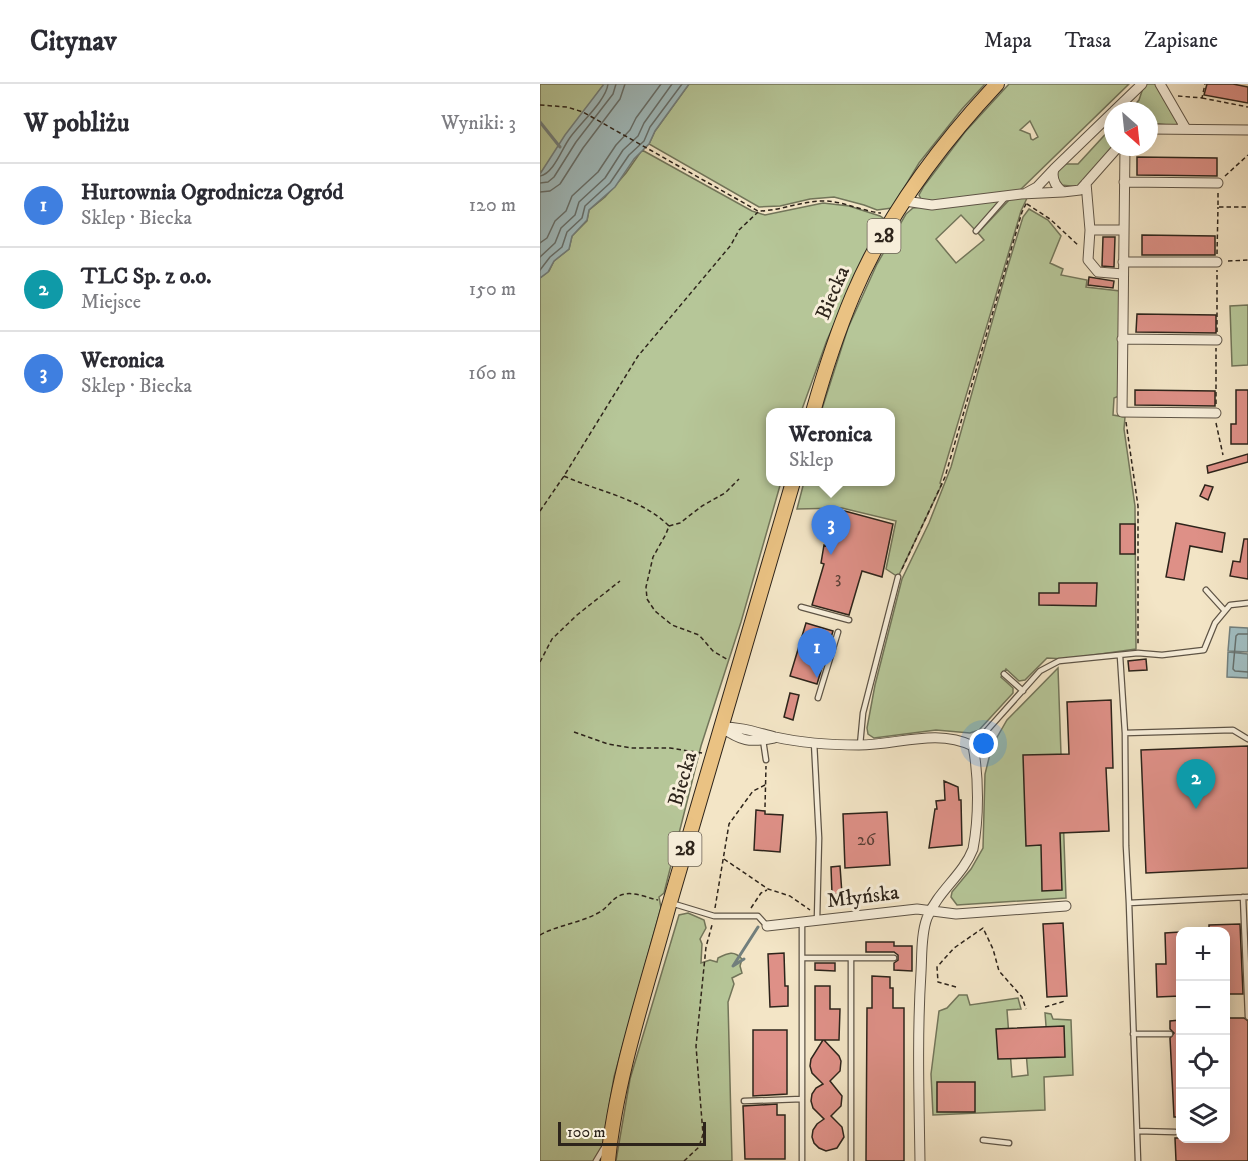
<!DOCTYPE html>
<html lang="pl">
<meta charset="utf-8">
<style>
body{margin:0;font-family:"IM FELL DW Pica",serif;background:#f2f2f3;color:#2b2b33}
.controls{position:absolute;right:18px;bottom:18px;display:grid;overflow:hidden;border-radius:12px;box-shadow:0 3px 15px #0003}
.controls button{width:54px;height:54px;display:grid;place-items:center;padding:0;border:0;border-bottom:2px solid #e1e1e2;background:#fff;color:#2b2b33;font:30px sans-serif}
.compass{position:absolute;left:564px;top:18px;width:54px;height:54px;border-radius:50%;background:#fff;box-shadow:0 3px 15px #0003;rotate:153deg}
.scale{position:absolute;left:18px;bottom:15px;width:148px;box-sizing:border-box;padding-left:6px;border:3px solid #2d241b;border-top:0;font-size:16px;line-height:21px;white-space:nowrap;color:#2d241b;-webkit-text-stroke:4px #f7eeda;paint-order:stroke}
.you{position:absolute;left:444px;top:660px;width:21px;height:21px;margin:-15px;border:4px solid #fff;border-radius:50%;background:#1a73e8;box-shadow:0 0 0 9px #1a73e833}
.badge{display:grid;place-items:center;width:39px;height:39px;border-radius:50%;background:#7c3aed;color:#fff;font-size:20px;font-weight:700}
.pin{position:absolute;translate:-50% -50px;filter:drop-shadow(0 2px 3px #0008)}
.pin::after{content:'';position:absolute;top:32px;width:21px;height:18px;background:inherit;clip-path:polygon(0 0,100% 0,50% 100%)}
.popup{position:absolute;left:226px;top:324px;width:129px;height:78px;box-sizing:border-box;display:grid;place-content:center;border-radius:12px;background:#fff;filter:drop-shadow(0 2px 4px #0005);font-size:20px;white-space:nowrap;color:#7c7c81}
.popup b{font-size:22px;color:#2b2b33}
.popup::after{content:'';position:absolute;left:50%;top:100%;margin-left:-12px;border:12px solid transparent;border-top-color:#fff}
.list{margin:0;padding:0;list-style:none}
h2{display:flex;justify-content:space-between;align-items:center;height:78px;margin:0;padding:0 24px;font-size:26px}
h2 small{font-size:20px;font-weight:400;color:#7c7c81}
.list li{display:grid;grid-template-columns:39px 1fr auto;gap:18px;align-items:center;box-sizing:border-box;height:84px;padding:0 24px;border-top:2px solid #e1e1e2}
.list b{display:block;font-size:22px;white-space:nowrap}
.list p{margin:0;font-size:20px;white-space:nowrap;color:#7c7c81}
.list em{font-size:20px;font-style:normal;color:#7c7c81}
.icon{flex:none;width:33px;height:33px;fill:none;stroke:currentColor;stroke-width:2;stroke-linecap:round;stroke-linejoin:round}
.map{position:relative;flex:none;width:708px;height:1077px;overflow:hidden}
header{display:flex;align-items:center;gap:36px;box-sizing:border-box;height:84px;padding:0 30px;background:#fff;border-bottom:2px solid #e1e1e2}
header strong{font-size:28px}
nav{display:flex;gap:33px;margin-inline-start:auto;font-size:21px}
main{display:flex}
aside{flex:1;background:#fff}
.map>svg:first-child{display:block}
.green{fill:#b6c698;stroke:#72755a;stroke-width:1.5;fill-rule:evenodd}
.water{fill:#a0bcbf;stroke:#727f7d;stroke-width:1.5}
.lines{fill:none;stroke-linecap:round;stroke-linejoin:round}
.shore{stroke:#66706d;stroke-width:1.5}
.stream{stroke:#727f7d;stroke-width:3}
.building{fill:#de9087;stroke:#2d241b;stroke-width:1.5}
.lane-casing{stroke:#5e5446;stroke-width:7}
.street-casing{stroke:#5e5446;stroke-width:11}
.primary-casing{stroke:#2d241b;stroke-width:16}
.path{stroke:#2d241b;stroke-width:1.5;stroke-dasharray:4.5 3;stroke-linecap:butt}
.lane{stroke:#f7eeda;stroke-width:4.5}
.street{stroke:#f7eeda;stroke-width:9}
.primary{stroke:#eac283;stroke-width:14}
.labels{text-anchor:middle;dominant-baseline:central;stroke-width:6;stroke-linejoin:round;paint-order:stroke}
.number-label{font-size:18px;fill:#593f36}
.shield{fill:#f7eeda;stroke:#6a6154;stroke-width:1.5}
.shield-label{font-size:20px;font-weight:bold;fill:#2d241b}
.street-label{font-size:21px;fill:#2d241b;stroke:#f7eeda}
</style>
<header>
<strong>Citynav</strong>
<nav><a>Mapa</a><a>Trasa</a><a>Zapisane</a></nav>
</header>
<main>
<aside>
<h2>W pobliżu<small>Wyniki: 3</small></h2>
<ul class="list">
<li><span class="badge" style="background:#3f7fe0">1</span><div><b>Hurtownia Ogrodnicza Ogród</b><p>Sklep · Biecka</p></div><em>120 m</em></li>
<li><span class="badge" style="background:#0f9aa8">2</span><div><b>TLC Sp. z o.o.</b><p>Miejsce</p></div><em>150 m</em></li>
<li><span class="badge" style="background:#3f7fe0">3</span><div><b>Weronica</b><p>Sklep · Biecka</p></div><em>160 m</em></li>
</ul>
</aside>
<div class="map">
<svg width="708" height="1077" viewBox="0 0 708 1077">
<rect width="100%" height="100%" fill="#f3e5c6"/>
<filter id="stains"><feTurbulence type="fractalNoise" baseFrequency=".00333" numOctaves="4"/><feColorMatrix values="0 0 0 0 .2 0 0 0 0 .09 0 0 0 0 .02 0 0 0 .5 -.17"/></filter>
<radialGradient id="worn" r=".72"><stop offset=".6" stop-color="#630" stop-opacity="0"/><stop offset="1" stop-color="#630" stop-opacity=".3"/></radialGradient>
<path class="green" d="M0,0H64L0,90Z
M149,0H445L422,25L379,79L352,124L337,126L324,121L294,113L270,115L240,122L219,123L109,60L115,47Z
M469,0H589L479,107L387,118L381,115L379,111L384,102L425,48ZM490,37L498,53L493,56L491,55L490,50L480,46Z
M607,0H615L638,35V42L609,39V27H589L599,16L603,4Z
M573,42V63L540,103L521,101L515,91L516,85L526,80H538Z
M102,66L212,127L225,131L283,119L309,122L340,132L343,134V139L335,151L287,256L261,328H231V398H241L201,538L161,662L124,809L119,813L121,824L74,993L60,1077H0V194L9,187L14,177L29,165L32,152L47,137L49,126L65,113L86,89Z
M488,112L481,127L400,399L402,400L358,493L346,485L356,437L302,424L257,425L264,398H351V328H281L308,244L337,180L366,130L373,124L463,114L435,146L421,131L396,155L416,179L444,156L438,149L471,114Z
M489,125L508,136L521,152L510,179L523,185L521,191L547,196L546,203L580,207L579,312L574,314L573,331L585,333L584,345L595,422L596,565L525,575L507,574L485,596L479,597L466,585L461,593L473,604V609L439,646L430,649L396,646L334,654L328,650L327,644L335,601L362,495L389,439L411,383L467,185L483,133Z
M708,221V281L692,282L690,222Z
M518,584L526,814L417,821L411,813L412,808L431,785L443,764L445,690L452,662L467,636Z
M148,829L164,836L166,844L160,855L162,860L161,879L170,876L177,878L178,874C188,869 194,866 202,875L200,882L202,889L192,894L194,900L188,918L192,1077H76L90,995L139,831Z
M419,911H427L430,921L478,914L481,925L467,926L472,993L488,991L486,968L508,967L505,929L511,930L513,935L531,936L533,991L504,993L505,1026L393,1031L391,990L399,927L407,924Z"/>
<path class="water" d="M64,0H149L115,47L109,60L94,75L75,103L49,126L47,136L32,152L29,165L14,177L8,188L0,194V90L25,51Z
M690,543L708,544V568L688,567Z
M688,568L708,570V594L687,593Z"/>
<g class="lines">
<path class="shore" d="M0,92C13,90 22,65 29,55C39,40 66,17 68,0
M0,99L8,98L14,93L36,58L73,10L76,0
M0,108L10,107L20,100L43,64L80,15L85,0
M0,159L7,154L15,137L26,127L32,112L58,88L76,61L90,46L96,34L121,0
M0,173L15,159L21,144L35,131L39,118L65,94L83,66L98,52L104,39L132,0
M0,186L10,173L22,163L27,148L42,134L45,122L70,99L89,71L104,57L110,43L142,0
M708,550H698L696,552L693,585L695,587L708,588"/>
<path class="stream" d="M0,38L20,63
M204,875L193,882L218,843"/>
</g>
<path class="building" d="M667,0H693L708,3V19L664,11Z
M597,73L677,74V92L597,91Z
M602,151L675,152V171H602Z
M563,153H575L574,183L562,182Z
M549,193L574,197L573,204L548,201Z
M597,230L676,231V249L596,248Z
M595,306L675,307V322L595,321Z
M696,306H708V360H691V340H696Z
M708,370V378L668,389L667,382Z
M665,401L673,403L668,416L660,412Z
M301,426L353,440L342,493L322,487L309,531L272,521L284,480L281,479L284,461L286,462L289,453L294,454Z
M636,439L685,449L682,468L650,462L644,496L626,493Z
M580,440H595V470H580Z
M704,455H708V495L690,492L693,477L700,478Z
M519,499H557L556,522L499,521V509H519Z
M266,539L293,547L277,600L250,592Z
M606,575L607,586L589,587L588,577Z
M250,609L259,611L253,636L244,633Z
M571,616L573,684H566L569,747L520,749L522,806L502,807L501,761L486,762L483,671L529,670L527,618Z
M708,662V784L606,789L601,666Z
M404,697L418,703L419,716H421L422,761L389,764L395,725H397L396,717L405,716Z
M216,726L225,727V730L243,731L240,768L214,766Z
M347,728L350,781L305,784L303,730Z
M300,782L302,810H292L291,783Z
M523,839L527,912L507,913L503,840Z
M700,840L703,910H686V848H669V841Z
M640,848V912L617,913L616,880H626L625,849Z
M326,858H354V862H372V887L354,886V879L358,876V871L354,868H326Z
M244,869L245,902H248V922L230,923L228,870Z
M275,879H295V887L275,886Z
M332,892L350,893V904H353V924H364V1077H326L327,924H332Z
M275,902H290V925H300L299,956H284L299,972L301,977L300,987L290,997L302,1012L301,1022L291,1032L302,1043L304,1053L297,1064L286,1067L279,1064L274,1059L272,1053L273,1046L277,1040L284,1035L273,1024L271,1017L272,1010L276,1004L283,1000L272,989L270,982L271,975L283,956H275Z
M686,934H704L708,937V1077H636L635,1054H686Z
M640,936V1033H634L630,954L634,949L630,945V937Z
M524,942L525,973L458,975L456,945Z
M213,946H247V1010L213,1012Z
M397,998H435V1028H397Z
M237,1020V1031H245V1075H205L203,1022Z"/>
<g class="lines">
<g class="lane-casing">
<path id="lane" d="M436,147L465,114
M666,506L685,527
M261,523L309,536
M580,572L585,649L586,762L589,819L598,1077
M464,590L483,607
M278,614L298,548
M585,649L693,646L708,655
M223,656L226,676
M274,658L279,754L277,836
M320,661L323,629L358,493
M433,662L500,587L519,577L598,569L622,571L664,566L675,539L690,521L708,519
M703,813L708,933
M131,819L174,832H218L227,842
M589,819L708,813
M263,874H311V1077
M311,874H354
M593,950H630
M204,1017L262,1015
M597,1047L635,1048
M443,1056L469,1059
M56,1077L65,1062
M262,1077V838"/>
</g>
<g class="street-casing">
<path id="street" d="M620,0L646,45
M574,27L602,0
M573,28L514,85C511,95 515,102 523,108L540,106L578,63
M609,45L708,46
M585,63L582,328L676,329
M584,98L678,99
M546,99L550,146H584
M486,109L497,103L514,85
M365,117L392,121L481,110L523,108
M550,146L548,176L558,188L583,190
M583,178H677
M582,255L677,256
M181,643C202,643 215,648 235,653C262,659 292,661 319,661C358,661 396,644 433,662C439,693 439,734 433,765C423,791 398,807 387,834C381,850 382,871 381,888C377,951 379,1014 380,1077
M181,643C201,657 209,659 234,654
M227,842L377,825L416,830L526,822"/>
</g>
<g class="primary-casing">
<path id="primary" d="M273,328C284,289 297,249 313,211C346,133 399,62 457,0
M68,1077C76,994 106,906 128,825C169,682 212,540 253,398"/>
</g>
<path class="path" d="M638,12L662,14L665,0
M662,14L708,23
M0,21L27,23L43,28L218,127C239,127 259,118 280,117C302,116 320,127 341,129
M685,92L708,71
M678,109V123H708
M487,120L510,135L539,162
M677,170L678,123
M688,177L708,176
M677,248V186
M676,320V264
M586,338L598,422V560
M676,339L683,371
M24,392C59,408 101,414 129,442L126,450L113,473L106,503L107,515L115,527L132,541L159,551L173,567L188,576
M0,427L24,392L98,272L191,161L199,146L218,128
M129,442L140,439L162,422L185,409L199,395
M362,485L405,393L482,128L487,118
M0,578L12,555L37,531L80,497
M34,648L68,660L91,664H130L162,669
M225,723L226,682
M184,775L228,805L250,812L270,826
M175,824L189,740L213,707L225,701
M211,824L221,809L227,806
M0,851C18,841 40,839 58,829C69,824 72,812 85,810C95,808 108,814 118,816
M416,903L398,898L397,883L414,864L443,844L453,865L459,887L482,913L486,925
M505,923L525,917
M144,1077L159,1063L163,1050L156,962L166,863L172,841"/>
<use href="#lane" class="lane"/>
<use href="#street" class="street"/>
<use href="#primary" class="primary"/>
</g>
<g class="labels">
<g class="number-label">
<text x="298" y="494">3</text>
<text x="326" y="756">26</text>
</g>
<g class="shield">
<rect x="327.5" y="135" width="33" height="34" rx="4.5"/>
<rect x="128.5" y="748" width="33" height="34" rx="4.5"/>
</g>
<g class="shield-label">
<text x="344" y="152">28</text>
<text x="145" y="765">28</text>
</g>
<g class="street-label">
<text transform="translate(293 209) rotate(-67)">Biecka</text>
<text transform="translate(143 695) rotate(-74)">Biecka</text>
<text transform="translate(323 813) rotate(-7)">Młyńska</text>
</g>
</g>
<rect width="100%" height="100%" filter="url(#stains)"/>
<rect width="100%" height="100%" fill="url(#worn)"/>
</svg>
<div class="controls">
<button>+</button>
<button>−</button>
<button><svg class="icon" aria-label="locate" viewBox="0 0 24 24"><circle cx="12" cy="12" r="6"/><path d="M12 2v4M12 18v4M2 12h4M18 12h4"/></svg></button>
<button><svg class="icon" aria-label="layers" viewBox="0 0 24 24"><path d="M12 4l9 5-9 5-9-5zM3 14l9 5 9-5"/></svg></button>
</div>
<svg class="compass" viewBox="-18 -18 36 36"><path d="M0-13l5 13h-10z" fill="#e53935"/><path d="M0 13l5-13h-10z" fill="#7c7c81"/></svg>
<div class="scale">100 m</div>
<div class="you"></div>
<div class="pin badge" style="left:277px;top:594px;background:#3f7fe0">1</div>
<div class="pin badge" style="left:656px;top:725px;background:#0f9aa8">2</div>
<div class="pin badge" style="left:291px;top:471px;background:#3f7fe0">3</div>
<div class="popup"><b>Weronica</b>Sklep</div>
</div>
</main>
